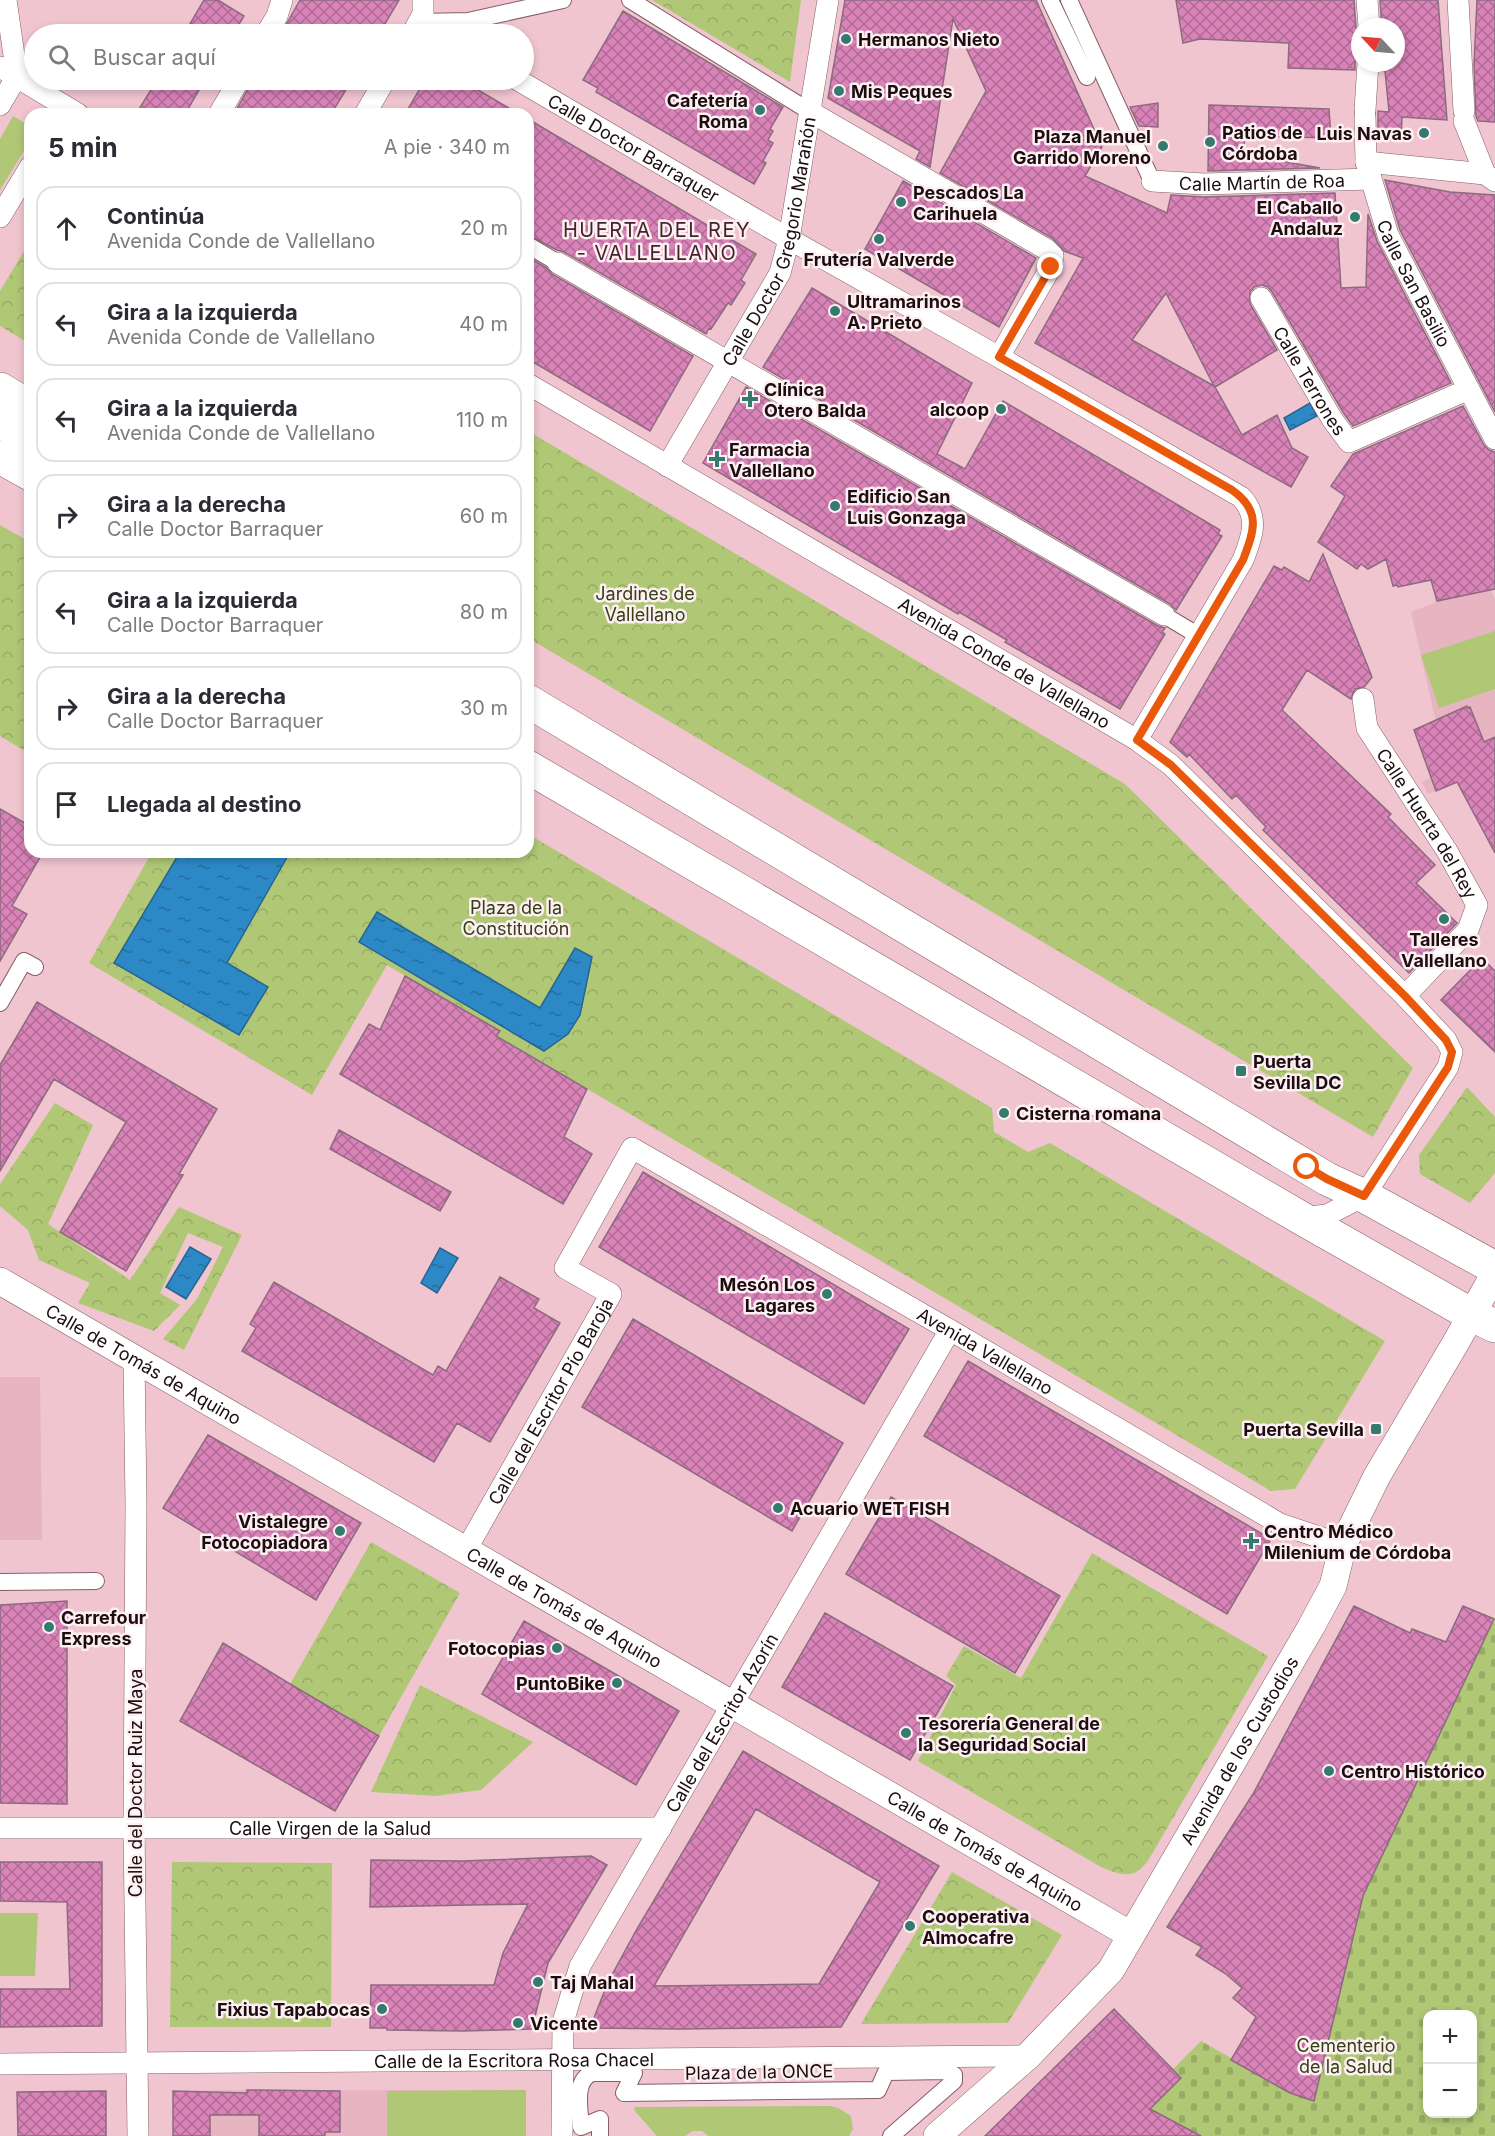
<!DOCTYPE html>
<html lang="es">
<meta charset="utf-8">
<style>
body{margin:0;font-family:Inter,sans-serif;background:#f2f2f3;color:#2b2b33}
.controls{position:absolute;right:18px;bottom:18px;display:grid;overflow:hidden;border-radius:12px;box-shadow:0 3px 9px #0003}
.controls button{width:54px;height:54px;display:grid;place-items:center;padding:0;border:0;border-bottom:2px solid #e1e1e2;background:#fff;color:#2b2b33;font:30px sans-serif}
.compass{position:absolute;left:1351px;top:18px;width:54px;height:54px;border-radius:50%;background:#fff;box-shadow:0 3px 9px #0003;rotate:296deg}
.stop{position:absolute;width:18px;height:18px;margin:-14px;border:4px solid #ea580c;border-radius:50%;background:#fff}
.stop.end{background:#ea580c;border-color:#fff;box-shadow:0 2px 6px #0008}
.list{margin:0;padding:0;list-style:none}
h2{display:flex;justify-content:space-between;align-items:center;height:78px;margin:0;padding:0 24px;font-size:26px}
h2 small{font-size:20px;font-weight:400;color:#7c7c81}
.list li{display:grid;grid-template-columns:39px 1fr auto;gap:18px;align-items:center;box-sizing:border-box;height:84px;margin:0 12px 12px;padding:0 12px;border:2px solid #e1e1e2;border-radius:18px}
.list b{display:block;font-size:22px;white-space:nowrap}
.list p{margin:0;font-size:20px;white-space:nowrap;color:#7c7c81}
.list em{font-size:20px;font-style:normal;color:#7c7c81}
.icon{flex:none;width:33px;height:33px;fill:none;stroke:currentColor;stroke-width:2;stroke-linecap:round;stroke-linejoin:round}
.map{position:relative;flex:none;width:1495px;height:2136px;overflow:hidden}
.search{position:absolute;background:#fff;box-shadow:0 3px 9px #0003;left:24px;top:24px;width:510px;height:66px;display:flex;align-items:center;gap:15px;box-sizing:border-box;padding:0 21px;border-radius:33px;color:#7c7c81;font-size:22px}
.panel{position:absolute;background:#fff;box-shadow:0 3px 9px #0003;left:24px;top:108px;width:510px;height:750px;border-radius:18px}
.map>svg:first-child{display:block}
.built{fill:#e6b5c1}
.green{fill:#b0c876}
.forest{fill:url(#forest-crowns);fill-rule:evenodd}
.cemetery{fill:url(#cemetery-stones);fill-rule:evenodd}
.water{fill:url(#water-ripples);stroke:#276490;stroke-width:1.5}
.building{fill:url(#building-cross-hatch);stroke:#8c6b7f;stroke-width:1.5;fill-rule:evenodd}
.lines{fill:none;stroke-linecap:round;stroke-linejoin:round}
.pedestrian-casing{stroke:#845f68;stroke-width:18}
.minor-casing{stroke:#845f68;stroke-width:22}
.tertiary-casing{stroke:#845f68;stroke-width:28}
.primary-casing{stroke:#845f68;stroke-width:34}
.pedestrian{stroke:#fff;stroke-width:16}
.minor{stroke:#fff;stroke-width:21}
.tertiary{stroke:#fff;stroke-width:27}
.primary{stroke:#fff;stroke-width:33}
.route{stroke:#ea580c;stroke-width:8}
.poi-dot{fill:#347a6f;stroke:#fdeff2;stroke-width:2}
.labels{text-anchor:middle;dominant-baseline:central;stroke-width:5;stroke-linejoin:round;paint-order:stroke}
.poi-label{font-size:18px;font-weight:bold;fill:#1c0d11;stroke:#fdeff2;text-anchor:start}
.street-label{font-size:18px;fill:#1c0d11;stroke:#fdeff2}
.park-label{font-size:18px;fill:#343f17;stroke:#fdeff2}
.neighbourhood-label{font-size:20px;letter-spacing:1.5px;fill:#43232c;stroke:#fdeff2}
</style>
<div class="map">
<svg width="1495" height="2136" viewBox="0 0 1495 2136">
<defs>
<pattern id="forest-crowns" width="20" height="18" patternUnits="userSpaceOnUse" patternTransform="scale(1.5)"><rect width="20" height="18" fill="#b0c876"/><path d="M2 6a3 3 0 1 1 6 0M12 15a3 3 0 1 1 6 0" fill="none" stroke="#97ab65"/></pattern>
<pattern id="cemetery-stones" width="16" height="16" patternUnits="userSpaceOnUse" patternTransform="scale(1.5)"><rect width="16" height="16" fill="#b0c876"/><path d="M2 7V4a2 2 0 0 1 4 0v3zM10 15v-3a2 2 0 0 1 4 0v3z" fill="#97ab65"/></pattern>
<pattern id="water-ripples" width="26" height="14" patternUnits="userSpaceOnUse" patternTransform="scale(1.5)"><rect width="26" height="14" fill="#2c89c6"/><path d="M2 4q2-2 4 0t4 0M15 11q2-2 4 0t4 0" fill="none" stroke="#256e9f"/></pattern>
<pattern id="building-cross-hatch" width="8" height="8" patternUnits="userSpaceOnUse" patternTransform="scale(1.5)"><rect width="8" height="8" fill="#d983b9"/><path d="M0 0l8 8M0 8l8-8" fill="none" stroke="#af6a95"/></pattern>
</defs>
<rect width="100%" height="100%" fill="#f0c5d0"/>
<path class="built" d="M1489,584L1495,600V793L1459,782L1428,794L1422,782L1433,777L1436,722L1411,612L1442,600L1472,594Z
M0,1377H40L42,1540H0Z
M247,2090H526V2136H173V2091Z"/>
<path class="green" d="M13,116L30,126V141L0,190V139Z
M1495,631V689L1439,708L1421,655Z
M0,1913H38L35,1976H0Z
M526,2090V2136H387V2091Z
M831,2106L838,2108L851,2116L853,2129L849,2136H708L702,2131H693L685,2136H657L634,2110L635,2107Z"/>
<path class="forest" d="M653,0H801L790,82L652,0Z
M30,241V344L0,326V291Z
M528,431L1125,784L1413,1068L1373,1137L528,638Z
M0,525L30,542V754L0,736Z
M528,834L992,1108L994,1132L1028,1152L1050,1143L1385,1341L1295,1489L1271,1491L1021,1343L497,1036L499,1031L387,965L312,1095L89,963L152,852H180L114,963H227L290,852H528ZM377,912L540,1008L575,948L592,957L544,1051L359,943Z
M1467,1087L1495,1117V1173L1470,1203L1420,1174L1419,1155Z
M55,1103L93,1125L48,1224L130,1280L179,1207L242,1235L184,1350L163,1339L197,1299L223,1247L188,1233L160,1293L180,1305L154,1331L78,1303L90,1283L39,1260L28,1230L0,1206V1184Z
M371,1542L460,1593L379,1736L290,1684Z
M1092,1553L1268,1656L1149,1859C1135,1880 1123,1876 1101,1867L918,1761L956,1685L946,1676L964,1646L1021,1678Z
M420,1685L533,1742L481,1790L435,1796L371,1792Z
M172,1862L332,1863L331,2027H170Z
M952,1872L1062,1935L1008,2023L861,2024Z"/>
<path class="cemetery" d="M1483,1613L1493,1618L1495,1623V2136H1106L1201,2041L1233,2059L1304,1986ZM1428,2014H1472V2114H1428Z"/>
<path class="water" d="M1310,403L1317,416L1290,430L1284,418Z
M180,852H290L227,963L268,987L239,1035L114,963Z
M377,912L540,1008L575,948L592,957L580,1015L568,1034L544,1051L359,942Z
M190,1247L211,1259L186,1299L166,1287Z
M440,1248L458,1258L437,1293L421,1283Z"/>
<path class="building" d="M204,0H218L244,16L233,34H184Z
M300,0H399L379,34H281Z
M845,0H1036L1102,147L1085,176L1167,213L1171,195L1204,197L1335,193L1341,288L1366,287L1368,214L1377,241L1451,383L1353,426L1343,412L1272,292L1268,287L1262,285L1254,287L1250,292V304L1277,350L1215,387L1242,435L1277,415L1292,448L1308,457L1291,487L1035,343L1083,258L1064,251L1052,238L940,173L986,91L953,19L930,167L916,159L920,151L828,98ZM1166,293L1214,386L1132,340Z
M1176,0H1354L1356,28L1360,36V54L1355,62V70L1288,68L1289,43L1200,39L1183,43Z
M1380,0H1438L1447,120L1402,117L1401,140L1378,139V111L1389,112L1385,71H1380L1381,63H1396V27H1382Z
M1477,0H1495V122L1478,121L1476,116L1474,64Z
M623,11L783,107L770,129L773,131L768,140L773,143L763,161L766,163L754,184L596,92L598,88L583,80Z
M157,80H205L185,114H136Z
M253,80H352L331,114H234Z
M425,80H461L519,114H405Z
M1158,103V127L1139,126L1130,107Z
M1209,105L1329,109L1331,138L1245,136L1243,154L1320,168L1208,171Z
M528,119L756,254L741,280L745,283L731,305L728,303L711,329L709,328L706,334L564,252L557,250L528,235Z
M1385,180L1450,192L1495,195V412L1400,230Z
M903,181L926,194L925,201L928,195L1036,258L999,327L865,249Z
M528,257L547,268L552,274L693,356L650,431L528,359Z
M812,288L972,383L937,454L965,469L1003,401L1220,530L1218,534L1222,536L1176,610L1170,604L763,367Z
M746,387L1158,626L1165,628L1162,632L1165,634L1120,709L1005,642L1007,640L959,612L958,614L703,463Z
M1463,406L1484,445L1489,450L1495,452V589L1437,601L1431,580L1398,587L1397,585L1393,586L1386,559L1368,569L1361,564L1357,569L1318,542L1345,496L1331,486L1353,454Z
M1323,554L1372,677L1364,687L1355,689L1351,699L1307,670L1282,710L1391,814L1388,817L1435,865L1416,883L1457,923L1409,973L1263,830L1266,827L1236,795L1232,799L1189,754L1187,757L1170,742L1274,566L1282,570L1284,567L1309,582Z
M1467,706L1468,708L1470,707L1484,742L1495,737V853L1457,782L1436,791L1414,730Z
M0,809L30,826V852H43L12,906L27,914L0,961Z
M1482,958L1495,971V1052L1441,1000Z
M405,976L500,1031L496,1036L587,1089L564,1137L592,1154L563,1204L340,1074L369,1024L380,1030Z
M37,1002L217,1109L179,1174L183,1175L126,1271L60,1232L126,1122L54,1079L0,1171V1065Z
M339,1130L451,1192L440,1211L330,1149Z
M643,1172L909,1329L864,1404L599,1247Z
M500,1277L539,1299L534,1308L560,1323L490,1442L457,1423L434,1462L242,1351L256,1328L250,1324L274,1282L433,1375L438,1366L446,1371Z
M633,1319L843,1443L792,1531L582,1407Z
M968,1361L1271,1539L1227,1614L924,1436Z
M208,1435L361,1523L316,1600L163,1508Z
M891,1497L1060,1596L1015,1673L846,1574Z
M67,1601V1804L0,1803V1605Z
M1354,1606L1410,1633L1412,1629L1446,1642L1463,1606L1494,1619L1363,1896L1314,2101L1290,2093L1231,2060L1256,2017L1233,1998L1242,1988L1226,1974L1196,1955L1202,1947L1167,1927L1253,1794Z
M825,1613L953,1686L910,1760L782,1687Z
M524,1621L679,1711L636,1785L482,1694Z
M223,1643L290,1684L379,1736L335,1811L180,1721Z
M743,1751L939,1866L841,2027L681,2029L590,2028L608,1982L638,1927ZM756,1809L880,1882L819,1984L654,1986Z
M591,1856L607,1865L548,1963L532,2029L463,2031L387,2030V2028H370L371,1985H494L503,1953L528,1904L370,1907L371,1860L462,1861Z
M0,1862H102V2026L0,2027V1989H70L67,1902L0,1901Z
M1114,2009L1181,2078L1150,2109L1201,2136H985Z
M247,2090L340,2091V2132H325V2136H259V2115H210V2136H173V2091L247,2093Z
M106,2091V2136H18L17,2092Z"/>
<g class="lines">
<g class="pedestrian-casing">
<path id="pedestrian" d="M630,0L809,111
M1050,0L1087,77
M1069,0L1152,181
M420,22L468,21L563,0
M528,245L558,263
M1164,615L1199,636
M0,1003L24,961L35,967
M0,1582L96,1581
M600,2136V2119L581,2127C580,2110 573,2081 592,2073H634L624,2093L878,2090L886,2072L948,2071L954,2075V2081L891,2136"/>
</g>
<g class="minor-casing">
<g id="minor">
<path d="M1367,0L1369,27"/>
<path d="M1458,0L1464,111"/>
<path d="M420,22L441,34"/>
<path d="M266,34L277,16L282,0"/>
<path d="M412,34L423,14V0"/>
<path d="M0,67L78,114"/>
<path id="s1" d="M518,80L789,239L999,357L1241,497C1260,517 1252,537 1243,560L1137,740"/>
<path d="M0,105L17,76L6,0"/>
<path d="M1365,110L1368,63"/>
<path d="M809,111L1046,249L1053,256L1051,267L999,357"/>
<path d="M219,114L239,80"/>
<path d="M365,114L385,80"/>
<path id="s2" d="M1365,117L1366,162L1388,235L1495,439"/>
<path d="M1464,121L1485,174"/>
<path d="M1366,162L1485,174L1495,181"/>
<path id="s3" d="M1152,181L1204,184L1371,179"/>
<path d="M0,217L30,167"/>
<path d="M558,263L1164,615"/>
<path id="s4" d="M1261,298L1332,419L1349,442L1469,389"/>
<path id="s5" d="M528,384L1137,740L1171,765L1405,996L1446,1040L1452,1052L1448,1067L1364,1196L1327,1215L1301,1218"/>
<path id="s6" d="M667,466L780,273L789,239L828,0"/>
<path id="s7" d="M1363,699L1367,728L1447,851L1477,905L1468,930L1405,996"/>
<path d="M134,1358L136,1504L134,1828L138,2136"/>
<path id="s8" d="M466,1550L611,1294L565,1268L632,1148L950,1330L1280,1524L1343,1545"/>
<path id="s9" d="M0,1828H661"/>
<path id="s10" d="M0,2064L1028,2056"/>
<path id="s11" d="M562,2136L563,2022L580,1966L950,1330"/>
</g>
</g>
<g class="tertiary-casing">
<g id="tertiary">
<path id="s12" d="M0,1281L1131,1935"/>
<path id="s13" d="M937,2136L1028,2056L1111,1970L1311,1627L1333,1586L1343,1545L1377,1476L1455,1344L1495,1273"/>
</g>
</g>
<g class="primary-casing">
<path id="primary" d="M0,389L30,407
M0,421L30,438
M0,457L30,474
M528,701L1327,1179L1364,1196L1495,1268
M528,767L1301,1218L1472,1315L1495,1326"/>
</g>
<use href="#pedestrian" class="pedestrian"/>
<use href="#minor" class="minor"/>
<use href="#tertiary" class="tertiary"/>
<use href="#primary" class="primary"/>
</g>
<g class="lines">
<path class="route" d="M1051,267L999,357L1232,490C1262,511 1254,531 1243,560L1137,740L1171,765L1405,996L1446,1040L1452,1052L1448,1067L1364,1196L1327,1179L1307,1167"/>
</g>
<g class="poi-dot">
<circle cx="846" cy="39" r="6"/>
<circle cx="839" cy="91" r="6"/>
<circle cx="760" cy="110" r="6"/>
<circle cx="1424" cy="133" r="6"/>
<circle cx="1210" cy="142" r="6"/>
<circle cx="1163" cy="146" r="6"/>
<circle cx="901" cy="202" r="6"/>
<circle cx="1355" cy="217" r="6"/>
<circle cx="879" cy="239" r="6"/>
<circle cx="835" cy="311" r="6"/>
<path d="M747 390h6v6h6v6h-6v6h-6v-6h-6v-6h6z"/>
<circle cx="1001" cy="409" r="6"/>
<path d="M714 450h6v6h6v6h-6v6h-6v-6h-6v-6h6z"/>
<circle cx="835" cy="506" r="6"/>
<circle cx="1444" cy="919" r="6"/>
<rect x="1235" y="1065" width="12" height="12" rx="3"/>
<circle cx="1004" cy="1113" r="6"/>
<circle cx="827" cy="1294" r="6"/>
<rect x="1370" y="1423" width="12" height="12" rx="3"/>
<circle cx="778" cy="1508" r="6"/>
<circle cx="340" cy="1531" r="6"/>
<path d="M1248 1532h6v6h6v6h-6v6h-6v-6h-6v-6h6z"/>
<circle cx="49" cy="1627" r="6"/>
<circle cx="557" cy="1648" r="6"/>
<circle cx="617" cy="1683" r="6"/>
<circle cx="906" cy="1733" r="6"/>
<circle cx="1329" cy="1771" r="6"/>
<circle cx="910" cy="1926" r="6"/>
<circle cx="538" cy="1982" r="6"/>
<circle cx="382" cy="2009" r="6"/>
<circle cx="518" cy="2023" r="6"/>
</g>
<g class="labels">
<g class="poi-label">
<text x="858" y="39">Hermanos Nieto</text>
<text x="851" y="91">Mis Peques</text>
<text x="748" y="100" text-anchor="end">Cafetería<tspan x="748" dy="21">Roma</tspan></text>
<text x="1222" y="132">Patios de<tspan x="1222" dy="21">Córdoba</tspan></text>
<text x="1412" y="133" text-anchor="end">Luis Navas</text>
<text x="1151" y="136" text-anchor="end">Plaza Manuel<tspan x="1151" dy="21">Garrido Moreno</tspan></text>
<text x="913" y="192">Pescados La<tspan x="913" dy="21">Carihuela</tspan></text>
<text x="1343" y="207" text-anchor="end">El Caballo<tspan x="1343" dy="21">Andaluz</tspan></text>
<text x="879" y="259" text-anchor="middle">Frutería Valverde</text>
<text x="847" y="301">Ultramarinos<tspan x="847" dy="21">A. Prieto</tspan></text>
<text x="764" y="389">Clínica<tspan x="764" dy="21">Otero Balda</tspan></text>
<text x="989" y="409" text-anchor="end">alcoop</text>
<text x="729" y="449">Farmacia<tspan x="729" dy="21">Vallellano</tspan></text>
<text x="847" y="496">Edificio San<tspan x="847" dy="21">Luis Gonzaga</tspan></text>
<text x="1444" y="939" text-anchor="middle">Talleres<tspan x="1444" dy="21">Vallellano</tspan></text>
<text x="1253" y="1061">Puerta<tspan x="1253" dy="21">Sevilla DC</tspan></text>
<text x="1016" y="1113">Cisterna romana</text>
<text x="815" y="1284" text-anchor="end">Mesón Los<tspan x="815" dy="21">Lagares</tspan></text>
<text x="1364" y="1429" text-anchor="end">Puerta Sevilla</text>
<text x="790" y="1508">Acuario WET FISH</text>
<text x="328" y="1521" text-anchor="end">Vistalegre<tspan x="328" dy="21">Fotocopiadora</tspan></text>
<text x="1264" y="1531">Centro Médico<tspan x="1264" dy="21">Milenium de Córdoba</tspan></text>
<text x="61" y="1617">Carrefour<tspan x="61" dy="21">Express</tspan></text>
<text x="545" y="1648" text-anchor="end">Fotocopias</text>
<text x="605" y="1683" text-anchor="end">PuntoBike</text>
<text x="918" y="1723">Tesorería General de<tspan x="918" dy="21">la Seguridad Social</tspan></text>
<text x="1341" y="1771">Centro Histórico</text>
<text x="922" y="1916">Cooperativa<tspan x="922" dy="21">Almocafre</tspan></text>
<text x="550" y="1982">Taj Mahal</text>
<text x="370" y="2009" text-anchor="end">Fixius Tapabocas</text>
<text x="530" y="2023">Vicente</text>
</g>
<g class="street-label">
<text stroke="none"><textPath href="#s1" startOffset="134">Calle Doctor Barraquer</textPath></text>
<text stroke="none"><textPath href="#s3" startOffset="110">Calle Martín de Roa</textPath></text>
<text stroke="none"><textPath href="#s6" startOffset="250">Calle Doctor Gregorio Marañón</textPath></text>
<text stroke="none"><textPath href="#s2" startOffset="176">Calle San Basilio</textPath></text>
<text stroke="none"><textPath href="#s4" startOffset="96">Calle Terrones</textPath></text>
<text stroke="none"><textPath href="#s5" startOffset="552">Avenida Conde de Vallellano</textPath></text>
<text stroke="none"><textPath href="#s7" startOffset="142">Calle Huerta del Rey</textPath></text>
<text stroke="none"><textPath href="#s8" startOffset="892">Avenida Vallellano</textPath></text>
<text stroke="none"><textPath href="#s12" startOffset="166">Calle de Tomás de Aquino</textPath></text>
<text stroke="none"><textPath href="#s8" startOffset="171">Calle del Escritor Pío Baroja</textPath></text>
<text stroke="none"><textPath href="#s12" startOffset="652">Calle de Tomás de Aquino</textPath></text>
<text stroke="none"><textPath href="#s11" startOffset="454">Calle del Escritor Azorín</textPath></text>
<text stroke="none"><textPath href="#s13" startOffset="495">Avenida de los Custodios</textPath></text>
<text transform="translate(135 1783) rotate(-90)">Calle del Doctor Ruiz Maya</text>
<text stroke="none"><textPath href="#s9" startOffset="330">Calle Virgen de la Salud</textPath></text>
<text stroke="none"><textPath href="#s12" startOffset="1138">Calle de Tomás de Aquino</textPath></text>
<text stroke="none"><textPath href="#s10" startOffset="514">Calle de la Escritora Rosa Chacel</textPath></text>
<text transform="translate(759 2072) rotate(-1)">Plaza de la ONCE</text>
</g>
<g class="park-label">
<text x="645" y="593">Jardines de<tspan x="645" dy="21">Vallellano</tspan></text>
<text x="516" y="907">Plaza de la<tspan x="516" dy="21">Constitución</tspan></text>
<text x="1346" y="2045">Cementerio<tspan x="1346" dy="21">de la Salud</tspan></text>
</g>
<g class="neighbourhood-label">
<text x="657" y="230">HUERTA DEL REY<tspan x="657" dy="23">- VALLELLANO</tspan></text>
</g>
</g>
</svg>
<div class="controls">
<button>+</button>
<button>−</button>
</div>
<svg class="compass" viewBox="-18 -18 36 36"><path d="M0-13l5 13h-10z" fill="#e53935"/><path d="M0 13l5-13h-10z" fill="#7c7c81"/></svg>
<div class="stop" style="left:1307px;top:1167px"></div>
<div class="stop end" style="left:1051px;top:267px"></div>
<div class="search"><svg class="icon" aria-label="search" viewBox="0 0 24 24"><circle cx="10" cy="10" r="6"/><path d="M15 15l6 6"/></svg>Buscar aquí</div>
<section class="panel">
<h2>5 min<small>A pie · 340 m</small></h2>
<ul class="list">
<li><svg class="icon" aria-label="ahead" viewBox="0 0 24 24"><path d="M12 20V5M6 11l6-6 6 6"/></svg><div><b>Continúa</b><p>Avenida Conde de Vallellano</p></div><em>20 m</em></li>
<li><svg class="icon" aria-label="left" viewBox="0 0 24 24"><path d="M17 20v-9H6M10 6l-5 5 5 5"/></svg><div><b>Gira a la izquierda</b><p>Avenida Conde de Vallellano</p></div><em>40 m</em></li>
<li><svg class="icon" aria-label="left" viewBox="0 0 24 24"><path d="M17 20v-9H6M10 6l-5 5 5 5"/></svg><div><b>Gira a la izquierda</b><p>Avenida Conde de Vallellano</p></div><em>110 m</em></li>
<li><svg class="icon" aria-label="right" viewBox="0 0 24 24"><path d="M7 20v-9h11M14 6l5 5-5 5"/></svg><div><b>Gira a la derecha</b><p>Calle Doctor Barraquer</p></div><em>60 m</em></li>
<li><svg class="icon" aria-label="left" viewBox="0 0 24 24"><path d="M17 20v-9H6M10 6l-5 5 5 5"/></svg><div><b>Gira a la izquierda</b><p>Calle Doctor Barraquer</p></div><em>80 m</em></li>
<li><svg class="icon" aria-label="right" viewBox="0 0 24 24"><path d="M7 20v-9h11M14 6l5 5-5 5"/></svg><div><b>Gira a la derecha</b><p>Calle Doctor Barraquer</p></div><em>30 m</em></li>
<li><svg class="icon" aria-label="arrive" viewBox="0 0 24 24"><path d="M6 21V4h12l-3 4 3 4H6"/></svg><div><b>Llegada al destino</b></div></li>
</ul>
</section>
</div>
